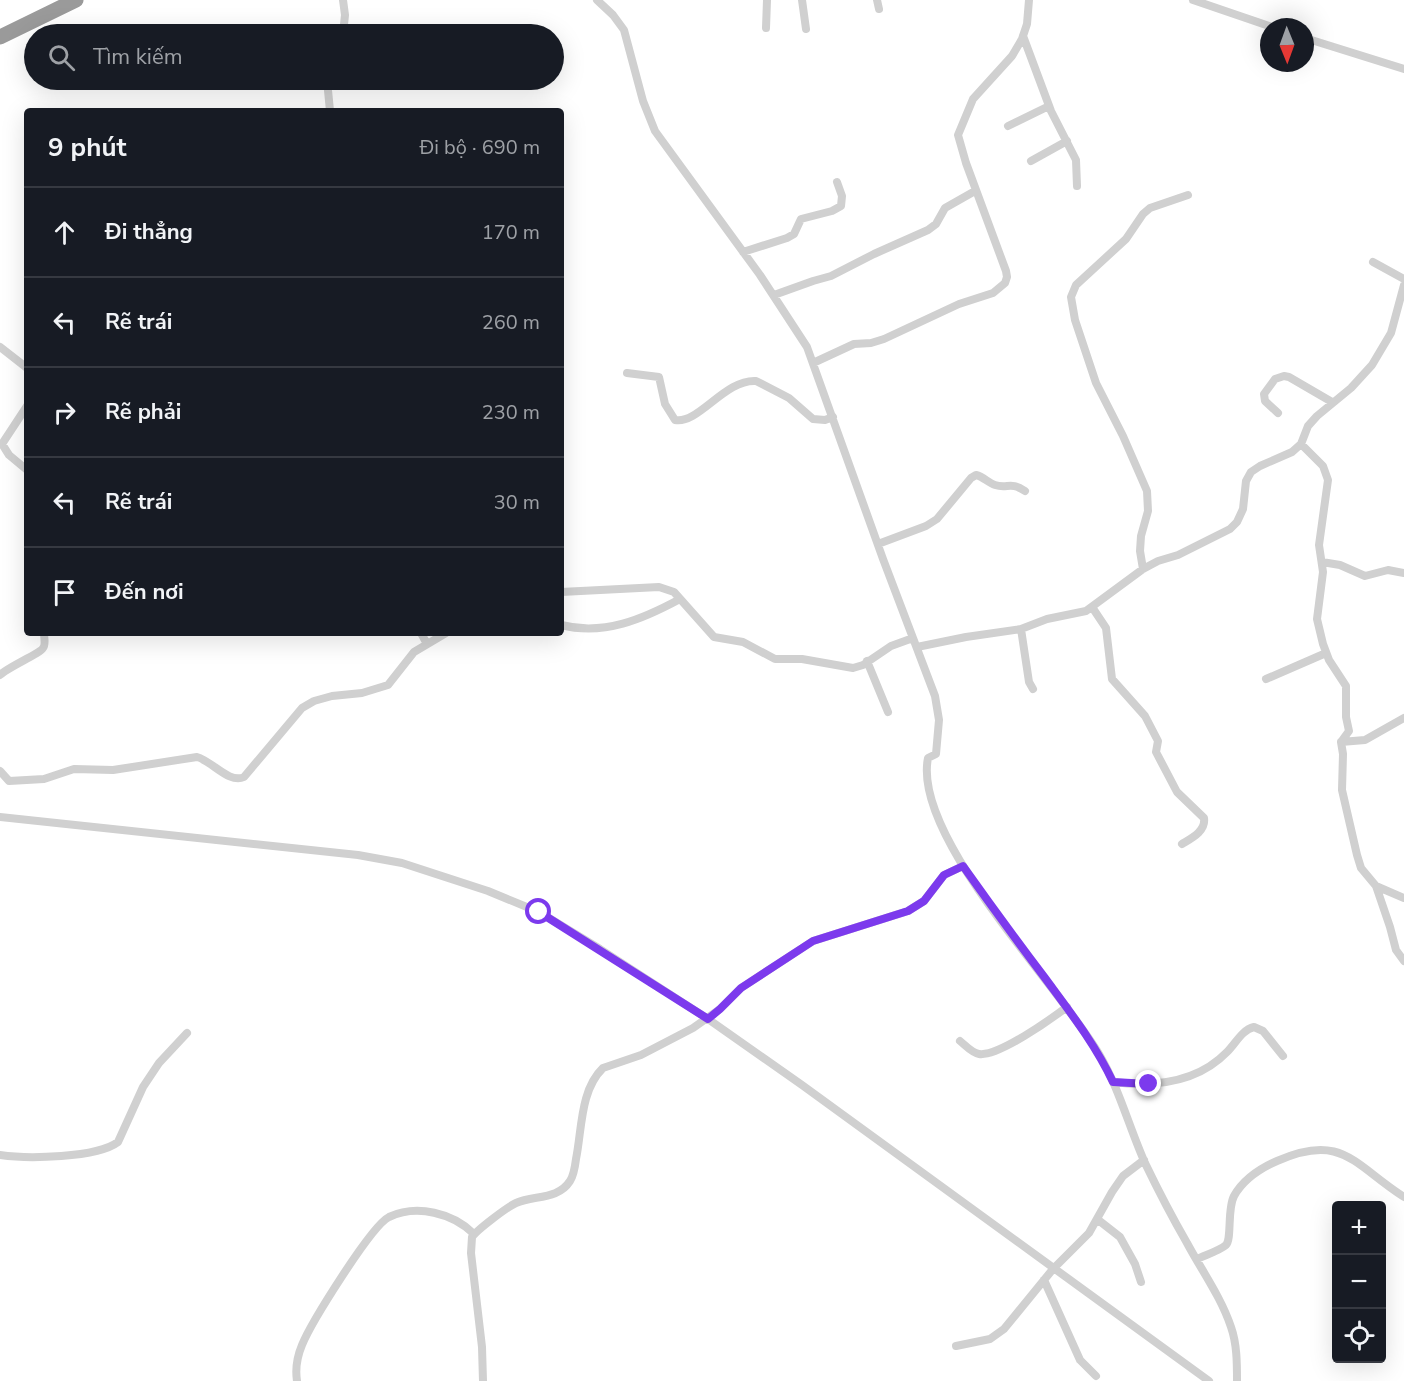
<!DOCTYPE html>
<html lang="vi">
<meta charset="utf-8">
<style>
body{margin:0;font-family:"Nunito Sans",sans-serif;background:#242831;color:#f1f3f6}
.controls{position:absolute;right:18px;bottom:18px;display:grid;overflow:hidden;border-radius:6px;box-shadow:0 6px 24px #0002}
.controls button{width:54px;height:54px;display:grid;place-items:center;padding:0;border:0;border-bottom:2px solid #363941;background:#171b24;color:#f1f3f6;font:30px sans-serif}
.compass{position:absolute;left:1260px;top:18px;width:54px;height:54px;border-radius:50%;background:#171b24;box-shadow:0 6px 24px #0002;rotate:179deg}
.stop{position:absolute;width:18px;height:18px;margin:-14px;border:4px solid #7c3aed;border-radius:50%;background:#fff}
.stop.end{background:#7c3aed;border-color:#fff;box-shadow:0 2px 6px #0008}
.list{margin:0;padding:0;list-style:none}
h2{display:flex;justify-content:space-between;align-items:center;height:78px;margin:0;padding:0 24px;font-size:26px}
h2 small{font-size:20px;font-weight:400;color:#9ea1a6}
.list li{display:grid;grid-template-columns:39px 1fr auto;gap:18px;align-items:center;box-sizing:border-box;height:90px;padding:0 24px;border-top:2px solid #363941}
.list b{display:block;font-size:22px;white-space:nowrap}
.list em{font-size:20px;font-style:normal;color:#9ea1a6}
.icon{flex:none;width:33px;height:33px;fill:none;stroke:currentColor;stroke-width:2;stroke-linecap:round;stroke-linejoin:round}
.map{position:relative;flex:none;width:1404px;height:1381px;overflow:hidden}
.search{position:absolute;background:#171b24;box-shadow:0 6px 24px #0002;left:24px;top:24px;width:540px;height:66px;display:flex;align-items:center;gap:15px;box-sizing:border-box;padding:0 21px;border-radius:33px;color:#9ea1a6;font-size:22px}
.panel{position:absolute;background:#171b24;box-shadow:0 6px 24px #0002;left:24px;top:108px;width:540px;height:528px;border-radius:6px}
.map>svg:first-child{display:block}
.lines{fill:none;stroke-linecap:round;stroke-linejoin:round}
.street{stroke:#d0d0d0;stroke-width:8}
.highway{stroke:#9a9a9a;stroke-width:15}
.route{stroke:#7c3aed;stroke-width:8}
</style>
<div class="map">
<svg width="1404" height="1381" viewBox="0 0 1404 1381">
<rect width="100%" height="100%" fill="#fff"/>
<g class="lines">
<path class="street" d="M597,0L613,15L624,30L643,101L655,131L760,275L807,347L883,559L935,696L939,720L936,754L928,758C912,837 1058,984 1099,1054C1119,1088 1129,1127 1145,1163C1158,1190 1172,1217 1187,1243C1202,1271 1221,1297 1231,1327C1237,1344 1237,1363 1237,1381
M802,0L806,29
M877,0L879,9
M1193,0L1272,27
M766,28L767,0
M343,34L345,15L343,0
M1023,36L1051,111L1076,160L1077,186
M1305,38L1404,69
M327,80L330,111
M1008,126L1049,106
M1031,161L1067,141
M743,252L787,238L794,234L801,219L832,211L841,206L842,196L837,182
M1373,262L1404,279
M774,295L813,281L831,276L874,254L928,230L936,224L945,208L975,191
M0,347L27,368
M813,363L854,344L871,343L884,339L959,304L993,293L1005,283L1007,277L1006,271L966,163L958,135L973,99L1012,56L1022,39L1027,24L1029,0
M627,373L659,377L665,404L675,420C698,425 725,379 756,381L789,398L813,419L825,420L833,417
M27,406L2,444L9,455L27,470
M1278,413L1265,401L1264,394L1275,379L1284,376L1289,377L1332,402
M1301,444L1323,466L1328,480L1319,545L1323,572L1317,619L1323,644L1329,660L1346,686V717L1349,731L1341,742L1343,754L1342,790L1357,855L1361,868L1376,886L1390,927L1396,950L1404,961
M878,544L926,526L937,519L971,478L976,475C984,477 988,483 995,485C1008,489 1010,481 1025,491
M1322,562L1340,565L1365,576L1388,570L1404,573
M1143,569L1140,551L1141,536L1148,511L1147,491L1123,436L1096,383L1075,320L1071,297L1076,285L1126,239L1143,214L1150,208L1188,195
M561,592L659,587L674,592L714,637L743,642L775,659H802L853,668L863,665L891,646L913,638
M1092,607L1106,628L1112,679L1145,716L1158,741L1156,752L1177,792L1204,818C1206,831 1192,838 1182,844
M561,625C604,636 643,619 680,599
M1021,629L1029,682L1033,689
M421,633L427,644
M917,647L966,637L1021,629L1047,619L1086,611L1143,569L1158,561L1178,555L1230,529L1237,522L1243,509L1246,481L1251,472L1260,466L1292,452L1301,444L1308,426L1317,416L1351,388L1372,365L1391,333L1404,285
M867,661L888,712
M0,675C8,667 41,653 43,648C46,645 44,637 44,633
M1266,679L1326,653
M1341,742L1365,740L1404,718
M0,771L9,781L44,779L74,769L113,770L197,757C212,761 229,784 244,777L302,708L314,701L332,696L362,693L388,685L414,652L446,633
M0,817L358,855L402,863L488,891L539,912L600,949L708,1019L802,1085L1209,1381
M1376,886L1404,898
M960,1041C965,1045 972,1053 979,1054C998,1057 1051,1019 1067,1007
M1113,1082C1153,1087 1197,1083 1227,1052C1236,1043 1242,1030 1254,1027L1263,1031L1283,1056
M0,1155C27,1159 97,1158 118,1142L143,1087L159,1063L187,1033
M1097,1219L1120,1237L1135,1264L1141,1282
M1197,1259C1205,1255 1219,1251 1226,1245C1232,1239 1227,1209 1234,1196C1243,1180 1261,1168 1277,1161C1342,1132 1354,1165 1404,1197
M1044,1280L1080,1360L1096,1376
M956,1346L990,1339L1004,1329L1053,1269L1089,1233L1112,1192L1123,1176L1144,1160
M297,1381C295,1368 297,1357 302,1345C311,1323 371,1226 389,1217C417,1204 453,1213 474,1234
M483,1381L482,1347L471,1253L472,1237C477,1230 507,1207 516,1203C534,1195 558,1200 570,1181C574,1175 575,1167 576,1159C582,1130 580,1090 603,1068L641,1055L693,1028L720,1009L741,988L813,941L908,911L924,901L944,875L963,866"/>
<path class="highway" d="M0,37L76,0"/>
</g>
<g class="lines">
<path class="route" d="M539,912L708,1019L720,1009L741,988L813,941L908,911L924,901L944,875L963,866C990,904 1017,941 1045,978C1070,1012 1095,1044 1113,1082L1149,1084"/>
</g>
</svg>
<div class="controls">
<button>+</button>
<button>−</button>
<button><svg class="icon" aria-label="locate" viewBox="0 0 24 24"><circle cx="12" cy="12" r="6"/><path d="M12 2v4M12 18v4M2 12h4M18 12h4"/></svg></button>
</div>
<svg class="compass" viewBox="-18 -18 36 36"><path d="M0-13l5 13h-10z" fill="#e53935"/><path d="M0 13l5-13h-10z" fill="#9ea1a6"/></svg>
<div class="stop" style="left:539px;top:912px"></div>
<div class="stop end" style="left:1149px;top:1084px"></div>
<div class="search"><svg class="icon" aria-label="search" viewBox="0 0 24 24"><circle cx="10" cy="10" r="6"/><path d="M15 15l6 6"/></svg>Tìm kiếm</div>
<section class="panel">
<h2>9 phút<small>Đi bộ · 690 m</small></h2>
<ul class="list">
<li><svg class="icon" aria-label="ahead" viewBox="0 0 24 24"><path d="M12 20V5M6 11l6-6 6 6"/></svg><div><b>Đi thẳng</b></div><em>170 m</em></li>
<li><svg class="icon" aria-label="left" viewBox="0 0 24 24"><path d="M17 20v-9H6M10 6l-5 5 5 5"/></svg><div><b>Rẽ trái</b></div><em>260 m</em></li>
<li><svg class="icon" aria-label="right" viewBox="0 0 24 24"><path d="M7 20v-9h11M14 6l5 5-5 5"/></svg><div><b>Rẽ phải</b></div><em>230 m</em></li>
<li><svg class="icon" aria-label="left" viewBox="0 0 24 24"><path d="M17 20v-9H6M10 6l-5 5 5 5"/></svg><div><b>Rẽ trái</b></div><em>30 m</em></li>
<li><svg class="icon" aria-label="arrive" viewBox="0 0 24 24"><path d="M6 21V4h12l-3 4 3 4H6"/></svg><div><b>Đến nơi</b></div></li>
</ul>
</section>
</div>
